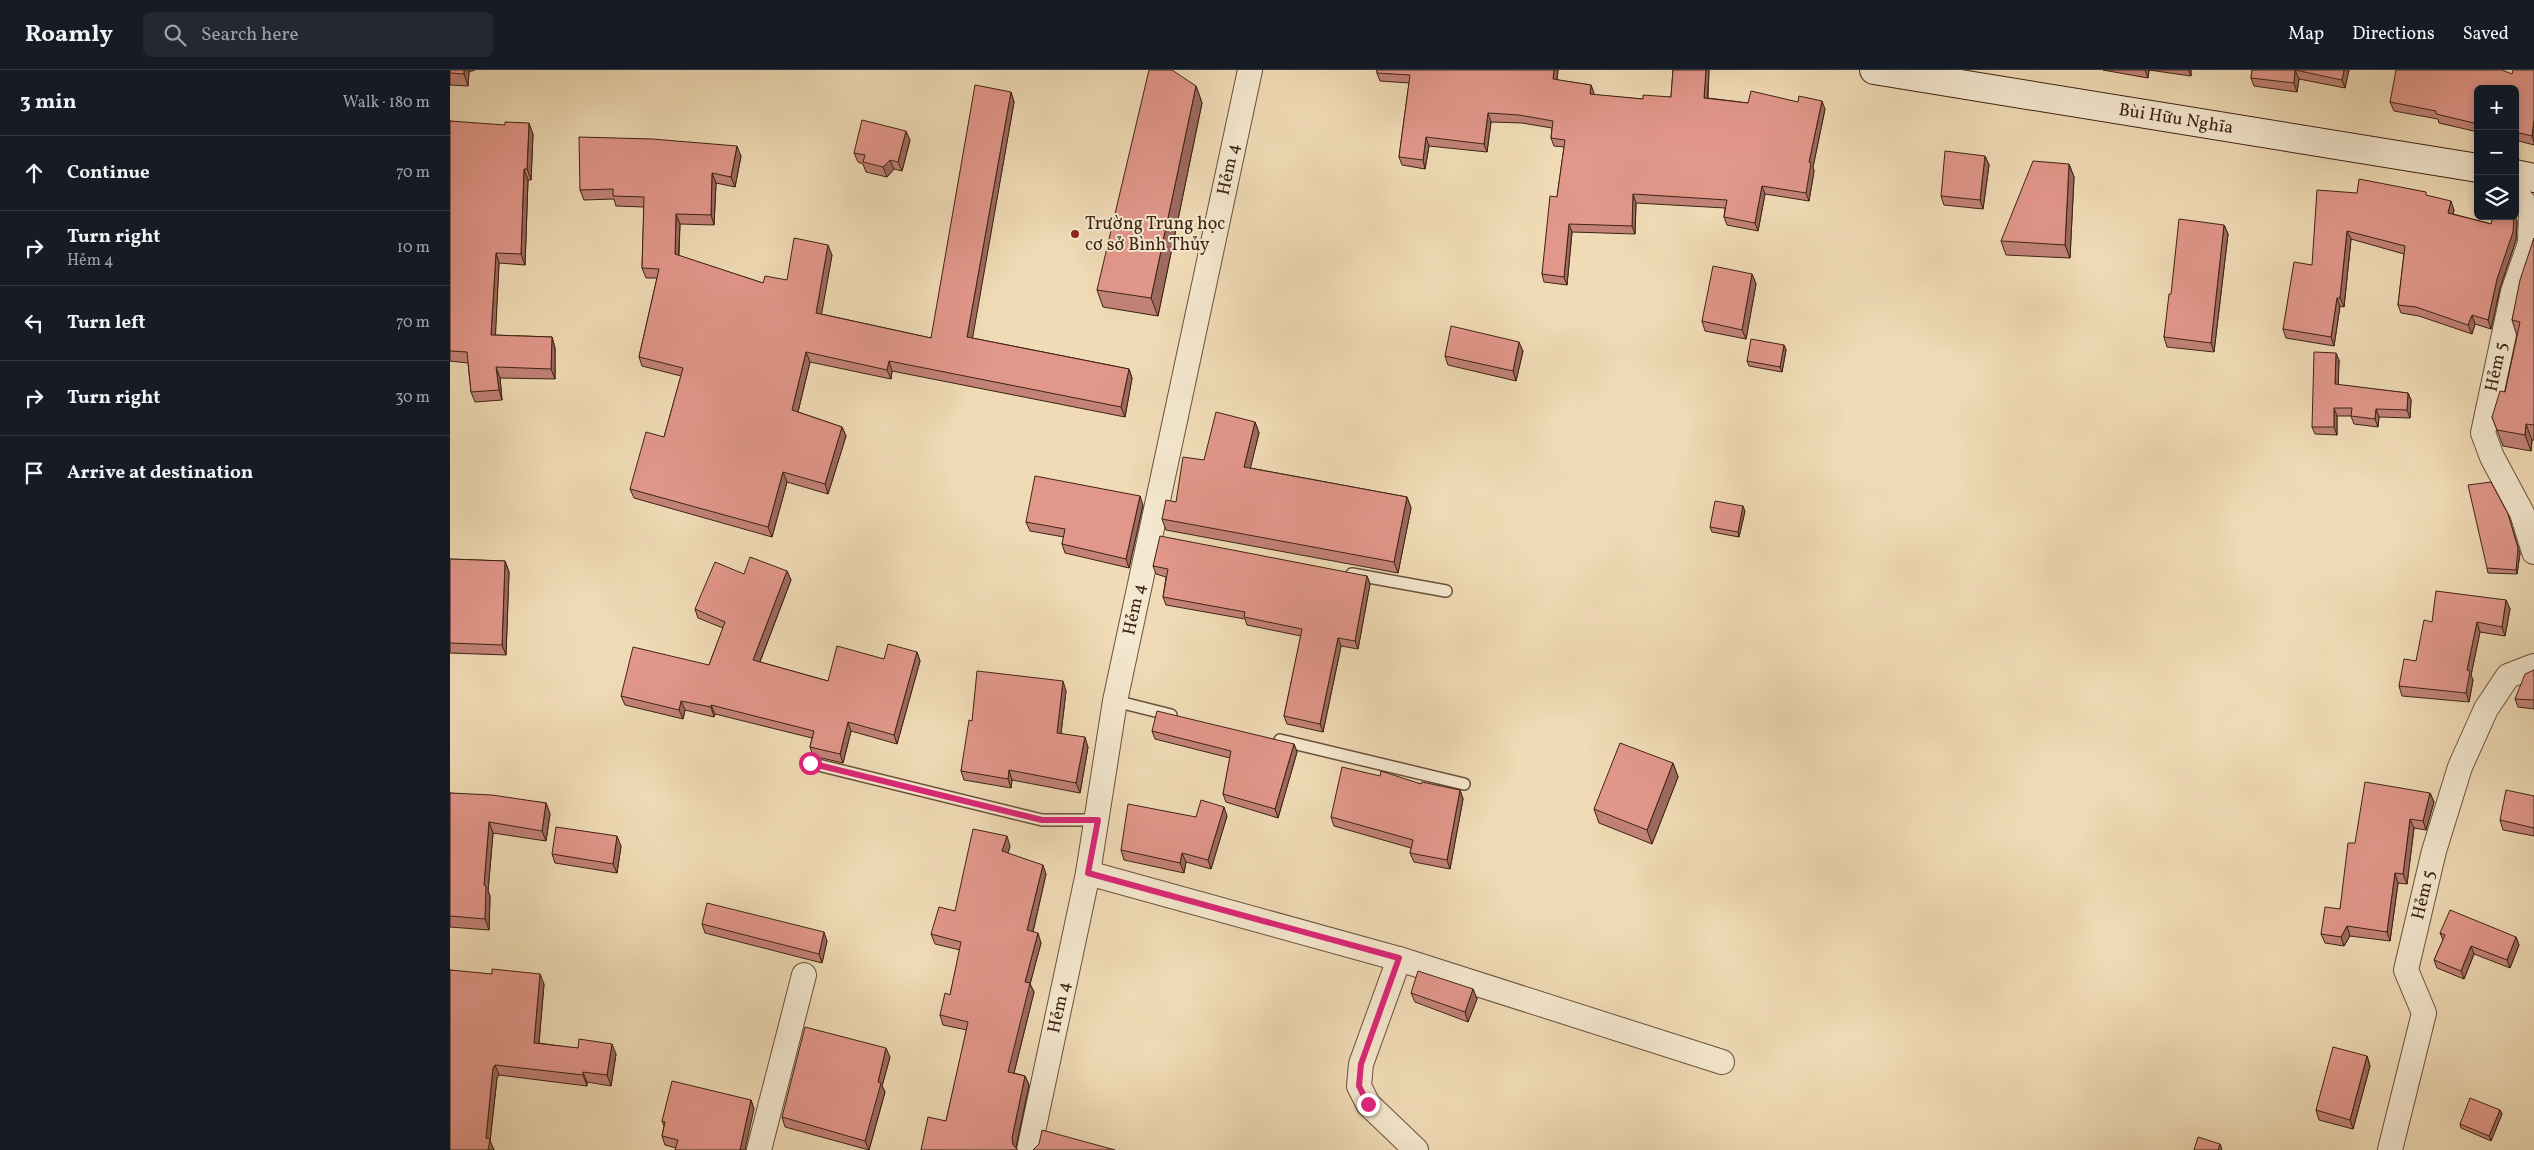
<!DOCTYPE html>
<meta charset="utf-8">
<style>
body{margin:0;font-family:Vollkorn,serif;background:#242831;color:#f1f3f6}
.controls{position:absolute;right:15px;top:15px;display:grid;overflow:hidden;border-radius:8px;box-shadow:0 2px 8px #0003}
.controls button{width:45px;height:45px;display:grid;place-items:center;padding:0;border:0;border-bottom:1px solid #363941;background:#171b24;color:#f1f3f6;font:25px sans-serif}
.stop{position:absolute;width:15px;height:15px;margin:-11px;border:4px solid #db2777;border-radius:50%;background:#fff}
.stop.end{background:#db2777;border-color:#fff;box-shadow:0 1px 5px #0008}
.list{margin:0;padding:0;list-style:none}
h2{display:flex;justify-content:space-between;align-items:center;height:65px;margin:0;padding:0 20px;font-size:21px}
h2 small{font-size:16px;font-weight:400;color:#9ea1a6}
.list li{display:grid;grid-template-columns:32px 1fr auto;gap:15px;align-items:center;box-sizing:border-box;height:75px;padding:0 20px;border-top:1px solid #363941}
.list b{display:block;font-size:19px;white-space:nowrap}
.list p{margin:0;font-size:16px;white-space:nowrap;color:#9ea1a6}
.list em{font-size:16px;font-style:normal;color:#9ea1a6}
.icon{flex:none;width:28px;height:28px;fill:none;stroke:currentColor;stroke-width:2;stroke-linecap:round;stroke-linejoin:round}
.map{position:relative;flex:none;width:2084px;height:1080px;overflow:hidden}
header{display:flex;align-items:center;gap:30px;box-sizing:border-box;height:70px;padding:0 25px;background:#171b24;border-bottom:1px solid #363941}
header strong{font-size:24px}
nav{display:flex;gap:28px;margin-inline-start:auto;font-size:18px}
.search{width:350px;height:45px;background:#242831;display:flex;align-items:center;gap:12px;box-sizing:border-box;padding:0 18px;border-radius:8px;color:#9ea1a6;font-size:19px}
main{display:flex}
aside{flex:1;background:#171b24}
.map>svg:first-child{display:block}
.lines{fill:none;stroke-linecap:round;stroke-linejoin:round}
.lane-casing{stroke:#6a513c;stroke-width:14}
.street-casing{stroke:#6a513c;stroke-width:26}
.secondary-casing{stroke:#3d2313;stroke-width:30}
.lane{stroke:#f5e8d0;stroke-width:11}
.street{stroke:#f5e8d0;stroke-width:24}
.secondary{stroke:#f5e8d0;stroke-width:28}
.wall{fill:#c28278;stroke:#3d2313}
.shaded-wall{fill:#9e6a61;stroke:#3d2313}
.building{fill:#e2978b;stroke:#3d2313}
.route{stroke:#db2777;stroke-width:6}
.poi-dot{fill:#8f2418;stroke:#f5e8d0;stroke-width:2}
.labels{text-anchor:middle;dominant-baseline:central;stroke-width:4;stroke-linejoin:round;paint-order:stroke}
.street-label{font-size:18px;fill:#3d2313;stroke:#f5e8d0}
.poi-label{font-size:18px;fill:#3d2313;stroke:#f5e8d0;text-anchor:start}
</style>
<header>
<strong>Roamly</strong>
<div class="search"><svg class="icon" aria-label="search" viewBox="0 0 24 24"><circle cx="10" cy="10" r="6"/><path d="M15 15l6 6"/></svg>Search here</div>
<nav><a>Map</a><a>Directions</a><a>Saved</a></nav>
</header>
<main>
<aside>
<h2>3 min<small>Walk · 180 m</small></h2>
<ul class="list">
<li><svg class="icon" aria-label="ahead" viewBox="0 0 24 24"><path d="M12 20V5M6 11l6-6 6 6"/></svg><div><b>Continue</b></div><em>70 m</em></li>
<li><svg class="icon" aria-label="right" viewBox="0 0 24 24"><path d="M7 20v-9h11M14 6l5 5-5 5"/></svg><div><b>Turn right</b><p>Hẻm 4</p></div><em>10 m</em></li>
<li><svg class="icon" aria-label="left" viewBox="0 0 24 24"><path d="M17 20v-9H6M10 6l-5 5 5 5"/></svg><div><b>Turn left</b></div><em>70 m</em></li>
<li><svg class="icon" aria-label="right" viewBox="0 0 24 24"><path d="M7 20v-9h11M14 6l5 5-5 5"/></svg><div><b>Turn right</b></div><em>30 m</em></li>
<li><svg class="icon" aria-label="arrive" viewBox="0 0 24 24"><path d="M6 21V4h12l-3 4 3 4H6"/></svg><div><b>Arrive at destination</b></div></li>
</ul>
</aside>
<div class="map">
<svg width="2084" height="1080" viewBox="0 0 2084 1080">
<rect width="100%" height="100%" fill="#f0dbb6"/>
<filter id="stains"><feTurbulence type="fractalNoise" baseFrequency=".004" numOctaves="4"/><feColorMatrix values="0 0 0 0 .2 0 0 0 0 .09 0 0 0 0 .02 0 0 0 .5 -.17"/></filter>
<radialGradient id="worn" r=".72"><stop offset=".6" stop-color="#630" stop-opacity="0"/><stop offset="1" stop-color="#630" stop-opacity=".3"/></radialGradient>
<g class="lines">
<g class="lane-casing">
<path id="lane" d="M902,504L996,521
M665,631L721,645
M830,670L1014,714
M360,693L592,750H648"/>
</g>
<g class="street-casing">
<g id="street">
<path d="M2065,110L2069,127L2081,141L2080,173L2063,222L2033,363L2042,387L2072,443L2084,482"/>
<path d="M638,803L949,889L911,994L909,1016L918,1034L966,1080"/>
<path d="M949,889L1272,992"/>
<path d="M309,1080L354,905"/>
<path id="s1" d="M579,1080L638,803L665,631L800,0"/>
<path id="s2" d="M1940,1080L1974,943L1956,900L1984,781L2010,697L2036,639L2058,606L2084,596"/>
</g>
</g>
<g class="secondary-casing">
<g id="secondary">
<path id="s3" d="M1424,0L2028,98"/>
<path d="M2065,104L2084,108"/>
</g>
</g>
<use href="#lane" class="lane"/>
<use href="#street" class="street"/>
<use href="#secondary" class="secondary"/>
</g>
<path class="wall" d="M0,0H25L19,2L18,16L0,15Z
M927,0H1108L1107,10L1141,15L1144,25L1193,29L1221,27L1223,0H1259L1258,28L1298,33L1375,39L1363,97L1364,101L1359,131L1315,124L1308,161L1277,155L1274,147L1275,138L1186,133L1185,164L1122,162L1117,215L1094,212L1092,204L1107,127L1114,77L1104,76L1101,68L1102,58L1072,53L1041,52L1037,82L979,76L975,99L952,95L949,87L959,13L930,11L927,3Z
M1653,0H1741V6L1699,0L1698,8Z
M1802,0H1899L1895,18L1849,9L1847,22L1804,16L1801,8Z
M2084,0V75L2065,70V19H2028V62L1989,53L1988,49L1944,41L1940,32L2062,4Z
M746,16L752,33L708,246L653,237L647,220Z
M561,22L564,32L522,268L679,299L682,308L675,347L442,301L441,309L360,292L348,342L392,357L396,366L378,424L337,412L322,467L184,428L180,419L214,367L231,306L192,296L189,287L207,208H196L192,198L194,137L166,136L164,129L134,130L130,120L291,86L285,117L266,113L264,155L230,154L229,186L313,213L337,210L382,185L371,244L481,268Z
M0,51L83,64L81,110H78L75,195L49,193L45,265L102,267L105,278V309L50,308L52,330L25,332L21,322L18,293L0,291Z
M460,70L452,101L444,99L437,107L416,102L413,94L408,92L404,83Z
M1535,86L1539,95L1533,139L1494,135L1491,126Z
M1619,94L1624,107L1620,188L1556,185L1551,171Z
M1907,123L1978,126L2004,140L2003,144L2041,154L2067,151L2066,170L2050,218L2041,259L2025,254L2022,264L1969,246L1951,243L1948,235L1954,184L1901,169L1894,237L1890,236L1884,276L1836,268L1833,259L1862,195Z
M1774,155L1778,164L1764,282L1717,277L1714,267L1721,224Z
M2084,168V370H2082L2081,381L2053,376L2042,347L2055,322L2067,266L2062,250Z
M1302,204L1306,214L1296,269L1255,261L1252,251Z
M1334,275L1336,280L1332,302L1299,296L1297,291Z
M1073,281L1066,311L998,295L995,286Z
M1889,290L1888,315L1958,323L1961,330L1960,348L1929,347L1928,357L1904,354L1901,346H1887V365L1865,364L1862,357Z
M805,352L809,363L800,398L957,427L961,438L948,503L716,460L712,449L726,432L754,390Z
M693,435L679,498L615,483L612,474L614,467L580,461L576,452Z
M1295,441L1289,467L1262,462L1260,457Z
M2070,483L2067,504L2038,503L2037,498Z
M0,489L55,491L59,502L56,585L0,583Z
M703,496L917,506L920,514L908,579L891,576L873,662L837,654L834,646L851,566L797,555L795,549L716,535L713,527L716,507L706,504Z
M337,501L341,510L310,592L378,611L434,589L467,582L470,591L447,674L401,661L393,693L363,686L360,677L362,668L265,644L264,647L235,640L233,649L175,635L171,626L259,595L273,558L248,548L245,539L294,504Z
M2056,530L2060,539L2055,566L2030,562L2021,605L2023,610L2019,632L1952,626L1949,616L1966,591L1982,552Z
M2084,600V639L2068,637L2065,629Z
M616,621L611,663L638,677L630,723L562,710L561,718L514,710L511,701L522,651Z
M702,661L844,674L847,682L828,748L776,732L773,724L780,688L705,669Z
M1223,693L1228,707L1202,774L1149,753L1144,739Z
M930,706L971,714L1010,720L1013,729L1000,799L964,792L960,783L961,778L884,756L881,747Z
M0,723L96,733L100,744L96,771L43,763L38,821L40,826L39,860L0,857Z
M1980,723L1984,732L1976,760L1964,758L1957,814L1948,813L1940,871L1900,866L1894,876L1875,873L1871,864L1890,839L1905,773Z
M2084,726V766L2053,760L2050,750Z
M777,746L761,799L736,792L734,803L674,790L671,780L746,747Z
M171,776L167,803L105,793L102,784Z
M560,776L558,783L596,804L583,862L591,873L580,914L584,922L564,1003L575,1006L579,1015L566,1078L496,1051L517,960L493,955L490,945L500,925L510,880L485,874L481,864L505,841Z
M252,854L377,871L372,893L255,863Z
M1990,863L2066,867L2069,875L2060,898L2024,884L2014,909L1987,898L1984,890L1993,870Z
M0,900L94,914L89,973L166,984L161,1016L137,1012V1016L49,1005L47,1008L40,1071L44,1080H0Z
M1023,919L1027,929L1018,952L965,932L961,923Z
M1917,986L1920,996L1903,1059L1869,1050L1866,1040Z
M440,987L432,1016L435,1022L419,1080L335,1057L332,1047Z
M301,1030L304,1039L226,1078L215,1075L212,1066L214,1056L212,1051Z
M2050,1040L2052,1044L2041,1071L2011,1058L2010,1054Z"/>
<path class="shaded-wall" d="M14,0H18L19,2L18,16L14,4Z
M1104,0H1108L1106,18L1103,9Z
M1256,0H1259L1257,36L1254,28Z
M1695,0H1699L1698,8Z
M1738,0H1741V6Z
M1845,0L1849,9L1847,22L1844,13Z
M1894,0H1899L1895,18L1892,10Z
M1141,15L1144,23L1143,32L1140,24Z
M746,16L752,33L708,246L701,228Z
M561,22L564,32L521,277L517,267Z
M1372,31L1375,39L1363,97L1364,101L1359,131L1356,123L1359,92Z
M1038,43L1041,52L1037,82L1034,74Z
M2084,49V72L2082,66Z
M79,53L83,64L81,110L77,99Z
M456,61L460,70L452,101L448,92Z
M976,67L979,76L975,99L973,90Z
M287,76L291,86L285,117L281,107Z
M1535,86L1539,95L1533,139L1530,130Z
M440,90L444,99L437,107L433,97Z
M1619,94L1624,107L1620,188L1615,175Z
M74,99L78,110L75,195L71,184Z
M262,103L266,113L264,155L261,145Z
M1312,116L1315,124L1308,161L1305,153Z
M1183,124L1186,133L1185,164L1182,156Z
M2001,131L2004,140L2001,152L1998,143Z
M226,144L230,154L228,194L225,184Z
M2064,146H2065L2067,151L2066,170L2050,218L2041,259L2038,250L2047,209Z
M1119,154L1122,162L1117,215L1114,207Z
M1774,155L1778,164L1764,282L1761,273Z
M1897,161L1901,169L1894,237L1890,228Z
M378,175L382,185L370,253L366,243Z
M46,183L49,193L45,276L41,265Z
M1302,204L1306,214L1296,269L1292,260Z
M1887,228L1890,236L1884,276L1881,267Z
M2022,245L2025,254L2022,264L2018,255Z
M102,267L105,278V309L101,299Z
M1069,272L1073,281L1066,311L1063,301Z
M1334,275L1336,280L1332,302L1330,297Z
M356,282L360,292L346,350L342,340Z
M1886,283L1889,290L1888,322L1885,314Z
M439,291L442,301L441,309L437,300Z
M46,297L50,308L52,330L49,320Z
M679,299L682,308L675,347L671,337Z
M1958,323L1961,330L1960,348L1957,340Z
M1884,338L1887,346V365L1884,357Z
M1926,339L1929,347L1928,357L1925,349Z
M805,352L809,363L798,408L794,397Z
M2076,354L2082,370L2081,381L2075,365Z
M392,357L396,366L378,424L375,414Z
M333,402L337,412L322,467L318,457Z
M690,426L693,435L679,498L676,489Z
M957,427L961,438L948,503L944,492Z
M1293,436L1295,441L1289,467L1288,462Z
M2058,444L2070,483L2067,504L2066,500Z
M55,491L59,502L56,585L52,575Z
M337,501L341,510L307,599L303,590Z
M917,506L920,514L908,579L905,571Z
M2056,530L2060,539L2055,566L2052,557Z
M2027,552L2030,562L2021,605L2023,610L2019,632L2016,623L2017,600Z
M888,568L891,576L873,662L870,654Z
M467,582L470,591L447,674L444,665Z
M613,611L616,621L610,672L607,663Z
M231,631L235,640L233,649L229,640Z
M261,635L265,644L264,647L261,637Z
M398,652L401,661L393,693L390,684Z
M635,667L638,677L630,723L626,713Z
M844,674L847,682L828,748L825,739Z
M1223,693L1228,707L1202,774L1197,760Z
M559,700L562,710L561,718L558,709Z
M1010,720L1013,729L1000,799L997,790Z
M1980,723L1984,732L1976,760L1973,751Z
M96,733L100,744L96,771L92,761Z
M774,737L777,746L761,799L758,790Z
M1960,749L1964,758L1957,814L1953,804Z
M39,752L43,763L38,821L40,826L39,860L35,849L34,815Z
M167,766L171,776L167,803L163,794Z
M557,766L560,776L556,790L552,781Z
M732,783L736,792L734,803L730,793Z
M593,795L596,804L581,870L577,860Z
M1945,803L1948,813L1940,871L1937,862Z
M1897,856L1900,866L1894,876L1891,867Z
M374,862L377,871L372,893L369,884Z
M588,863L591,873L580,914L584,922L562,1011L558,1002L575,912Z
M2066,867L2069,875L2060,898L2057,890Z
M2021,876L2024,884L2014,909L2011,901Z
M90,904L94,914L88,983L84,973Z
M1023,919L1027,929L1018,952L1015,942Z
M162,974L166,984L161,1016L157,1005Z
M436,978L440,987L432,1016L435,1022L419,1080L415,1071L428,1012Z
M1917,986L1920,996L1903,1059L1900,1050Z
M45,995L49,1005L47,1008L40,1071L44,1080H38L36,1068L43,998Z
M133,1002L137,1012V1016L133,1005Z
M575,1006L579,1015L566,1077V1080L563,1075L562,1068Z
M301,1030L304,1039L295,1080H290Z
M2050,1040L2052,1044L2041,1071L2039,1066Z
M1770,1074L1772,1079L1771,1080H1768Z"/>
<path class="building" d="M0,0H14V4L0,3Z
M699,0H722L746,16L701,228L647,220Z
M927,0H1104L1103,9L1141,15L1140,24L1193,29V25L1221,27L1223,0H1256L1254,28L1298,33L1301,21L1348,32L1349,26L1372,31L1359,92L1361,93L1356,123L1312,116L1305,153L1274,147L1277,130L1183,124L1182,156L1119,154L1114,207L1092,204L1100,126L1107,127L1115,70L1101,68L1103,51L1069,45L1038,43L1034,74L976,67L973,90L949,87L960,5L927,3Z
M1802,0H1894L1892,10L1845,0L1844,13L1801,8Z
M1946,0H2052L2062,4L2063,0H2084V49L2082,66L2065,62V19H2028V54L1986,44V41L1940,32Z
M525,15L561,22L517,267L679,299L671,337L439,291L437,300L356,282L342,340L392,357L375,414L333,402L318,457L180,419L196,362L214,367L233,298L189,287L209,199L192,198L194,127L163,126V119L130,120L129,67L202,69L287,76L281,107L262,103L261,145L226,144L225,184L313,213L315,206L337,210L344,168L378,175L366,243L481,268Z
M412,50L456,61L448,92L440,90L433,97L413,92L415,85L404,83Z
M0,51L55,55V52L79,53L77,99H74L71,184L46,183L41,265L102,267L101,299L46,297L49,320L21,322L17,282L0,281Z
M1495,81L1535,86L1530,130L1491,126Z
M1583,91L1619,94L1615,175L1551,171Z
M1909,109L1976,122V125L2001,131L1998,143L2041,154L2043,146H2064L2063,162L2047,209L2038,250L2022,245L2018,255L1966,237L1948,235L1955,176L1897,161L1890,228H1887L1881,267L1833,259L1844,192L1862,195L1867,120L1907,123Z
M1729,149L1774,155L1761,273L1714,267L1719,224H1721Z
M2084,168V355L2076,354L2075,365L2047,360L2042,347L2050,321L2055,322L2070,252L2062,250L2070,210Z
M1263,196L1302,204L1292,260L1252,251Z
M1001,256L1069,272L1063,301L995,286Z
M1301,269L1334,275L1330,297L1297,291Z
M1864,282L1886,283L1885,314L1958,323L1957,340L1926,339L1925,349L1901,346L1902,338H1884V357H1862Z
M766,342L805,352L794,397L957,427L944,492L712,449L716,430L726,432L733,387L754,390Z
M585,406L690,426L676,489L612,474L615,459L576,452Z
M2041,412L2058,444L2068,478L2066,500L2037,498L2018,415Z
M1265,431L1293,436L1288,462L1260,457Z
M710,466L917,506L905,571L888,568L870,654L834,646L852,559L794,547L795,542L713,527L718,499L703,496Z
M300,487L337,501L303,590L378,611L387,576L434,589L438,574L467,582L444,665L398,652L390,684L360,677L364,661L261,635V637L231,631L229,640L171,626L183,577L259,595L275,552L245,539L265,492L294,504Z
M0,489L55,491L52,575L0,573Z
M1986,521L2056,530L2052,557L2027,552L2017,600L2020,601L2016,623L1949,616L1954,589L1966,591L1974,550L1982,552Z
M2084,600V630L2065,629L2075,604Z
M527,601L613,611L607,663L635,667L626,713L559,700L558,709L511,701L519,650L522,651Z
M707,641L844,674L825,739L773,724L781,681L702,661Z
M1170,673L1223,693L1197,760L1144,739Z
M892,697L930,706L931,701L971,714L972,712L1010,720L997,790L960,783L963,770L881,747Z
M1915,712L1980,723L1973,751L1960,749L1953,804L1945,803L1937,862L1897,856L1891,867L1871,864L1875,837L1890,839L1898,773H1905Z
M2056,720L2084,726V758L2050,750Z
M0,723L42,725L96,733L92,761L39,752L34,815L36,816L35,849L0,846Z
M751,730L774,737L758,790L732,783L730,793L671,780L678,734L746,747Z
M106,757L167,766L163,794L102,784Z
M523,759L557,766L552,781L593,795L577,860L588,863L575,912L580,913L558,1002L575,1006L562,1068L563,1075L568,1080H471L478,1047L496,1051L518,952L490,945L495,923L500,925L511,872L481,864L489,837L505,841Z
M257,833L374,862L369,884L252,854Z
M2000,840L2066,867L2057,890L2021,876L2011,901L1984,890L1995,865L1990,863Z
M42,899L90,904L84,973L128,978L129,969L162,974L157,1005L133,1002V1005L45,995L43,998L36,1068L40,1069L38,1080H0V900L42,904Z
M968,901L1023,919L1015,942L961,923Z
M355,957L436,978L428,1012L431,1013L415,1071L332,1047Z
M1883,977L1917,986L1900,1050L1866,1040Z
M222,1011L301,1030L290,1080H225L228,1070L212,1066L215,1052L212,1051Z
M2020,1028L2050,1040L2039,1066L2010,1054Z
M592,1060L665,1080H583L589,1074Z
M1748,1067L1770,1074L1768,1080H1744Z"/>
<g class="lines">
<path class="route" d="M360,693L592,750H648L638,803L949,888L911,994L909,1016L918,1034"/>
</g>
<circle class="poi-dot" cx="625" cy="164" r="5"/>
<g class="labels">
<g class="street-label">
<text stroke="none"><textPath href="#s3" startOffset="306">Bùi Hữu Nghĩa</textPath></text>
<text stroke="none"><textPath href="#s1" startOffset="1001">Hẻm 4</textPath></text>
<text transform="translate(2047 297) rotate(-78)">Hẻm 5</text>
<text stroke="none"><textPath href="#s1" startOffset="551">Hẻm 4</textPath></text>
<text stroke="none"><textPath href="#s2" startOffset="265">Hẻm 5</textPath></text>
<text stroke="none"><textPath href="#s1" startOffset="146">Hẻm 4</textPath></text>
</g>
<g class="poi-label">
<text x="635" y="154">Trường Trung học<tspan x="635" dy="21">cơ sở Bình Thủy</tspan></text>
</g>
</g>
<rect width="100%" height="100%" filter="url(#stains)"/>
<rect width="100%" height="100%" fill="url(#worn)"/>
</svg>
<div class="controls">
<button>+</button>
<button>−</button>
<button><svg class="icon" aria-label="layers" viewBox="0 0 24 24"><path d="M12 4l9 5-9 5-9-5zM3 14l9 5 9-5"/></svg></button>
</div>
<div class="stop" style="left:360px;top:693px"></div>
<div class="stop end" style="left:918px;top:1034px"></div>
</div>
</main>
